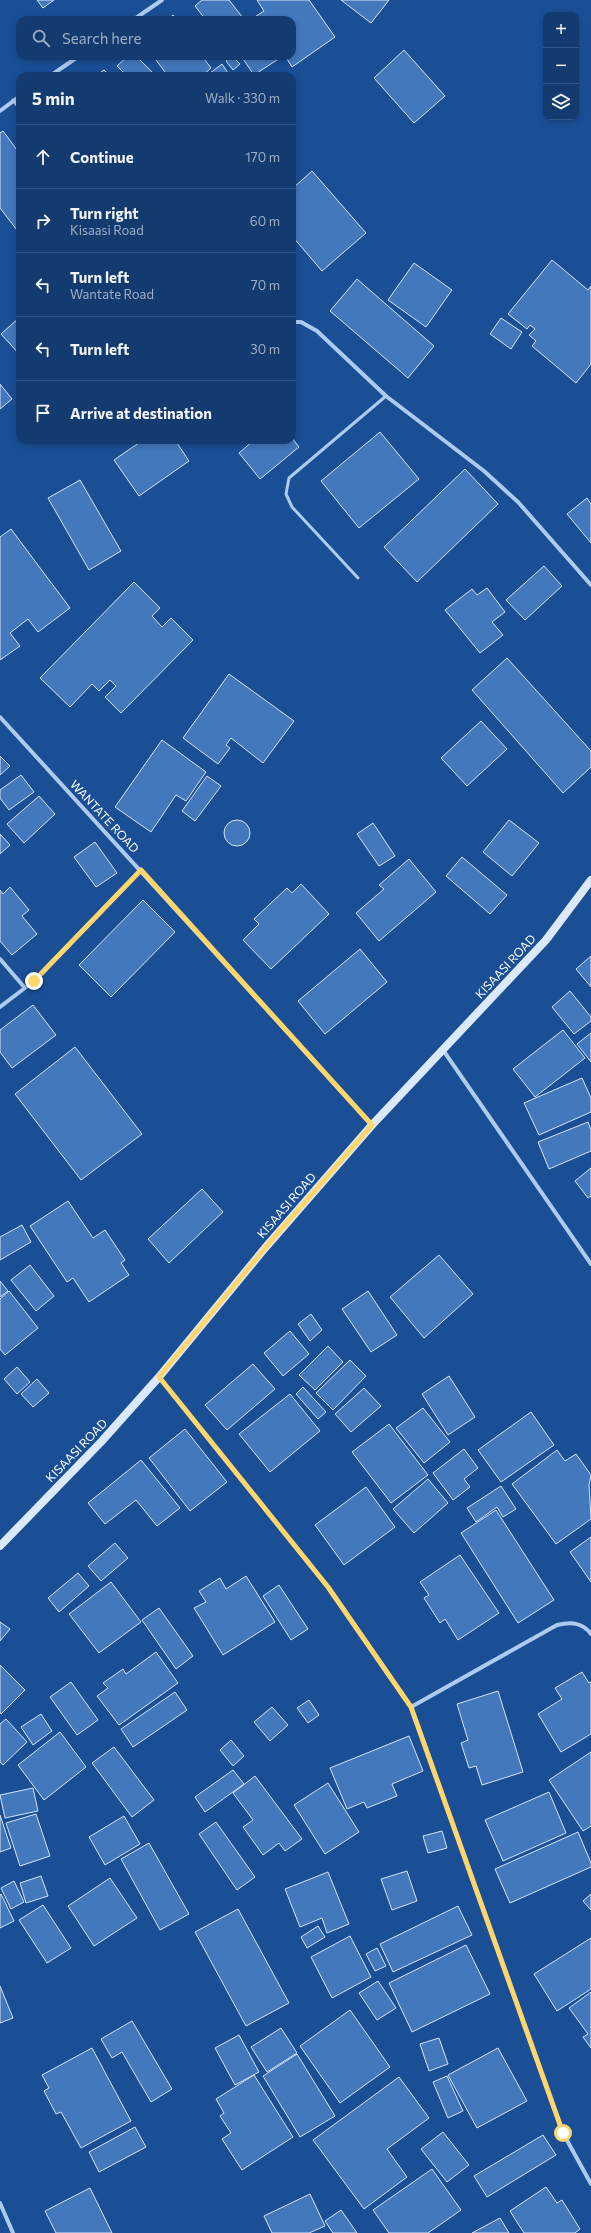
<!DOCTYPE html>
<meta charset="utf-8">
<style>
body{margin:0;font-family:Commissioner,sans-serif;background:#1d4275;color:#f1f3f6}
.controls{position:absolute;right:12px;top:12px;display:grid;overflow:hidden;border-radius:8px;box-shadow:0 2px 6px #0003}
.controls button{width:36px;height:36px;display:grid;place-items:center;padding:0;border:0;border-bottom:1px solid #335583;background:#143b70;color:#f1f3f6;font:20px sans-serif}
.stop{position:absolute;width:12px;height:12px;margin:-9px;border:3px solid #ffd66c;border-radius:50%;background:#fff}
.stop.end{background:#ffd66c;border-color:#fff;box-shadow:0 1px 4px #0008}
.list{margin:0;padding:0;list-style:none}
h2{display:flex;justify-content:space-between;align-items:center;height:52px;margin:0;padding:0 16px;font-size:17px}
h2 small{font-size:13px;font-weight:400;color:#9dadc3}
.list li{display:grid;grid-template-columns:26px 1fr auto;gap:12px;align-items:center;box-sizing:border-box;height:64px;padding:0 16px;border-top:1px solid #335583}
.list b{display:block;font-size:15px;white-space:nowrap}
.list p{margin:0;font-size:13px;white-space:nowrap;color:#9dadc3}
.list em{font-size:13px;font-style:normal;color:#9dadc3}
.icon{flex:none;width:22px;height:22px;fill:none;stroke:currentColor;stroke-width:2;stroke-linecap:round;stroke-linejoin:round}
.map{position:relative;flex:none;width:591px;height:2233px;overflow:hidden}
.search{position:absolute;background:#143b70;box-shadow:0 2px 6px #0003;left:16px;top:16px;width:280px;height:44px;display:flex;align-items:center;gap:10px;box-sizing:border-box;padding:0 14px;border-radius:12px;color:#9dadc3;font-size:15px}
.panel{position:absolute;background:#143b70;box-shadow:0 2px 6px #0003;left:16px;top:72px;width:280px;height:372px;border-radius:12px}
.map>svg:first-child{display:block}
.building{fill:#4378bd;stroke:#d4e5fb}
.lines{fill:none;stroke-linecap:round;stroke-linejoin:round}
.service{stroke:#adcbf0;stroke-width:3}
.minor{stroke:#adcbf0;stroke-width:4}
.secondary{stroke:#dbe9fb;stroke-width:8}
.route{stroke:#ffd66c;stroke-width:5}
.labels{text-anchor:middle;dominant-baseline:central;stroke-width:4;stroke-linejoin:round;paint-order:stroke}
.street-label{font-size:12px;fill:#fff;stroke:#1a4f96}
</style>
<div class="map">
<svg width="591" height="2233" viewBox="0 0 591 2233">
<rect width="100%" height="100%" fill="#1a4f96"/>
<path class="building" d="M37,0H54L43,8Z
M202,0H229L243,18L206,20L195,6Z
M257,0H309L335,37L292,67L285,56H292V20H250L264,11Z
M341,0H389L371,23Z
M173,15L178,20H167Z
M404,50L445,96L414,123L374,78Z
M128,56H136L156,76H127L117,66Z
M153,56H202L211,68L202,76H168Z
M232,56L240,64L233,70L226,61Z
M241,56H283L254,75Z
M222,64L230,76H206Z
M104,70L110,76L97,75Z
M3,131L20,154V234L0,208V133Z
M312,171L366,233L322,271L292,236V189Z
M552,260L588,290L591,286V364L576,383L532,346L536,341L529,335L535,329L530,325L527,329L508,314Z
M414,263L452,290L426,327L388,300Z
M357,279L434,346L408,378L330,311Z
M20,317V355L1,334Z
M501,318L522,332L511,349L490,334Z
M0,384L12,399L0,409Z
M380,432L419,479L359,528L321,481Z
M292,438L299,447L260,479L239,453L254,440H292Z
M143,440H175L189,461L139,496L114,460Z
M465,469L498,504L417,582L384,547Z
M80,480L121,551L89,570L48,498Z
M587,498L591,504V543L567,514Z
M11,529L70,608L38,632L28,619L10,633L20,646L0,660V537Z
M544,566L562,586L525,620L506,600Z
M134,582L160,608L152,616L162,627L171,618L193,640L121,713L105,697L116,686L110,680L99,691L92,684L70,707L40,678Z
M487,588L505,612L492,622L503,635L480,653L445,610L472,589L477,595Z
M507,658L591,751V767L563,793L472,690Z
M229,674L294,721L263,763L231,738L226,745L230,748L218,764L183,738Z
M481,721L507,749L467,786L441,758Z
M162,740L206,772L186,801L176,795L151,832L115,807Z
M0,756L10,766L0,775Z
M21,775L34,792L9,810L0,798V790Z
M207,776L221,786L195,821L182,811Z
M39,796L55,814L24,843L7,824Z
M509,820L539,843L512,876L483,852Z
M224 833a13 13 0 1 1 26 0a13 13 0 1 1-26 0Z
M373,823L395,856L379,866L357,834Z
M0,834L10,845L0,854Z
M95,842L117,873L96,887L74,857Z
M462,857L507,895L490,914L446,876Z
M409,859L436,892L379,941L356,913L384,889L379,885Z
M301,884L329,914L271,969L243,940L259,924L254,919L287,888L292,893Z
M10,887L29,910L22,916L37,934L12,955L0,941V890L3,894Z
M143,900L175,932L111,997L79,965Z
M360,949L387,982L325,1034L298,1001Z
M591,956V987L576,969Z
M570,991L591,1017V1021L574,1034L552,1007Z
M33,1005L56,1035L12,1068L0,1052V1030Z
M563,1030L585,1058L535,1097L513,1069Z
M591,1033V1062L577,1044Z
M75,1047L142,1134L81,1180L15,1094Z
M582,1078L591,1098V1112L539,1135L524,1103Z
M588,1122L591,1130V1151L549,1169L538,1142Z
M591,1168V1196L588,1198L575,1181Z
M202,1189L223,1212L169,1263L148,1239Z
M68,1201L93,1238L105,1230L125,1260L121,1263L129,1275L89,1302L73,1278L67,1282L30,1226Z
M22,1225L31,1242L0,1260V1237Z
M439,1255L473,1294L424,1338L390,1297Z
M30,1265L54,1296L36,1311L11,1280Z
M0,1281L8,1291L0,1297Z
M9,1291L38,1328L5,1355L0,1349V1299Z
M368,1291L397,1335L371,1352L342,1309Z
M311,1314L322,1330L310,1341L298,1324Z
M290,1331L309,1354L283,1376L264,1353Z
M328,1346L343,1362L315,1390L299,1375Z
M350,1360L366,1376L333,1410L316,1393Z
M253,1364L275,1389L227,1430L205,1405Z
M17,1367L30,1382L17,1394L4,1379Z
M449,1376L475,1417L448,1435L422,1394Z
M37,1379L49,1393L33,1407L21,1394Z
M303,1387L326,1412L318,1419L296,1394Z
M364,1388L381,1406L351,1432L335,1414Z
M290,1394L320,1431L270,1472L239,1434Z
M423,1408L450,1442L424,1463L396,1428Z
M531,1412L554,1445L501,1482L478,1450Z
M389,1424L428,1475L391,1503L352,1452Z
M185,1429L227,1482L190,1511L149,1458Z
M464,1449L478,1468L464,1479L470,1487L453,1500L433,1473Z
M557,1450L565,1461L576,1454L591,1475L589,1485L591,1519L556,1544L512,1484Z
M141,1460L180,1508L157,1526L136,1500L105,1524L88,1503Z
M428,1479L448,1503L414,1533L393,1509Z
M501,1486L516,1509L503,1517L497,1507L476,1522L467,1508Z
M366,1487L395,1527L344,1565L315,1525Z
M496,1510L554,1600L518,1623L461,1533Z
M591,1537V1582L570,1552Z
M115,1543L128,1558L101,1581L88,1566Z
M460,1555L499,1613L458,1640L445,1619L440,1623L424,1598L429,1595L420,1582Z
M78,1573L89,1586L59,1612L48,1598Z
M246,1576L275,1622L223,1655L194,1608L206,1602L199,1591L220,1578L226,1589Z
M111,1582L141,1622L99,1653L69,1614Z
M279,1585L308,1629L291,1640L263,1596Z
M159,1608L193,1656L176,1669L142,1620Z
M0,1622L10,1629L0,1641Z
M156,1652L178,1683L119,1725L97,1696L108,1688L103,1683L123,1669L126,1674Z
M0,1665L25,1690L1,1714L0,1712Z
M582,1672L589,1683L591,1682V1734L561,1752L538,1714L562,1699L555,1688Z
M71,1682L98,1720L77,1735L50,1697Z
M498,1691L523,1772L482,1785L476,1766L469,1768L461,1743L468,1740L457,1704Z
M175,1692L187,1710L133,1747L121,1729Z
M309,1700L319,1715L308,1723L297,1708Z
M272,1707L288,1725L270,1741L254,1722Z
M41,1714L52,1731L33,1745L21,1727Z
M6,1719L27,1742L3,1765L0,1762V1724Z
M60,1732L86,1767L44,1800L18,1765Z
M409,1736L423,1771L392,1784L397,1796L367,1808L364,1802L347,1809L330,1768Z
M231,1740L244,1756L233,1766L220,1750Z
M114,1747L154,1800L132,1817L92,1763Z
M591,1752V1826L583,1831L549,1780Z
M233,1770L244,1784L205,1812L195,1797Z
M255,1776L302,1839L285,1851L279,1843L263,1855L243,1827L253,1820L233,1793Z
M328,1783L359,1832L325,1854L294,1805Z
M33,1788L38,1811L5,1818L0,1795Z
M549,1792L566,1833L503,1861L485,1820Z
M36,1814L50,1856L20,1866L6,1823Z
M0,1815L11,1848L0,1852Z
M124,1816L140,1844L105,1865L89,1837Z
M216,1822L255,1877L237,1890L199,1834Z
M442,1831L447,1848L428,1853L423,1836Z
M578,1832L591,1863V1867L510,1903L495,1869Z
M149,1843L189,1914L160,1930L121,1859Z
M407,1871L417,1901L392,1910L381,1879Z
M328,1872L349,1924L327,1933L322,1918L300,1927L285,1889Z
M41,1876L48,1896L26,1903L20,1883Z
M110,1878L137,1918L94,1946L68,1906Z
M14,1881L24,1902L11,1909L1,1888Z
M1,1894L14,1921L0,1928V1895Z
M591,1894V1910L583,1901Z
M43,1905L71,1948L47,1963L19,1920Z
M458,1906L472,1935L393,1972L380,1944Z
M238,1909L289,2003L246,2026L195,1932Z
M318,1926L325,1937L307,1948L301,1937Z
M350,1936L371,1977L332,1998L311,1957Z
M591,1938V1989L557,2011L534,1974Z
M466,1945L490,1994L412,2032L389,1983Z
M377,1948L386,1966L375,1971L366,1954Z
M378,1981L396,2008L377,2020L359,1993Z
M0,1986L13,2018L0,2023Z
M591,1992V2048L583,2037L588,2034L569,2008Z
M350,2010L390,2067L340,2103L300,2046Z
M132,2021L172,2089L151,2102L122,2052L112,2058L101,2039Z
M281,2028L297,2053L267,2072L251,2047Z
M239,2035L259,2072L235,2085L215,2048Z
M439,2038L448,2064L429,2071L420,2044Z
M92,2048L131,2121L81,2148L61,2112L56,2114L44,2091L49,2088L42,2075Z
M498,2048L527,2101L477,2128L448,2075Z
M297,2054L335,2116L300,2137L263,2076Z
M254,2075L293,2137L242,2170L222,2139L231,2133L220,2116L224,2113L216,2099Z
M447,2076L463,2111L448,2118L433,2082Z
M399,2077L429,2118L387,2149L407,2177L364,2209L313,2140Z
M135,2127L146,2147L99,2172L89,2152Z
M443,2132L469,2165L447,2182L421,2149Z
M543,2135L556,2155L487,2197L474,2176Z
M432,2169L461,2210L428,2233H389L373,2210Z
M546,2187L557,2203L562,2200L580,2229L575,2233H524L510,2211Z
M90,2188L112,2233H56L45,2211Z
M310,2194L325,2226L309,2233H272L264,2216Z
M341,2210L357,2233H333L325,2221Z
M500,2218L509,2233H472Z"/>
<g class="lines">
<path class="service" d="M13,100L20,109
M358,578L292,507L286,494L289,478L386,396"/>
<path class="minor" d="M133,20L162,0
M50,76L79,56
M0,111L20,96
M292,322H301L317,331L386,396L484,471L518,502L591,585
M81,440L103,442L110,440
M0,717L372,1125
M0,959L25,988
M0,1007L34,981L141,870
M443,1050L591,1264
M159,1377L328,1587L411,1707L563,2133L591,2184
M411,1707L557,1625C571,1622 582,1622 591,1634
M0,2203L13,2233"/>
<path class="secondary" d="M0,1546L101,1442L159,1377L265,1248L372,1125L546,940L591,880"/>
</g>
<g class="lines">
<path class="route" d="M34,981L141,870L372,1125L265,1248L159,1377L328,1587L411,1707L563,2133"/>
</g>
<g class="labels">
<g class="street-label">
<text transform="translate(105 816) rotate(47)">WANTATE ROAD</text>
<text transform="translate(505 966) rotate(-47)">KISAASI ROAD</text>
<text transform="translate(286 1205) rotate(-49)">KISAASI ROAD</text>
<text transform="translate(76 1450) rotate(-46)">KISAASI ROAD</text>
</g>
</g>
</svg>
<div class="controls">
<button>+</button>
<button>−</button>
<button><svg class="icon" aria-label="layers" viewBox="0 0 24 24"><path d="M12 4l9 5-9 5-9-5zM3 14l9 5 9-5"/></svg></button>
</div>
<div class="stop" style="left:563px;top:2133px"></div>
<div class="stop end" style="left:34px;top:981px"></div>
<div class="search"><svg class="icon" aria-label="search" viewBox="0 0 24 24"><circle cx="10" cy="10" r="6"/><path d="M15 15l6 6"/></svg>Search here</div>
<section class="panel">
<h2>5 min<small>Walk · 330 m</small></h2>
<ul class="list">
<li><svg class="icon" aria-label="ahead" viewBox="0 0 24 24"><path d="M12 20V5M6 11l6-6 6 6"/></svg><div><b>Continue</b></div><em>170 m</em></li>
<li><svg class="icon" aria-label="right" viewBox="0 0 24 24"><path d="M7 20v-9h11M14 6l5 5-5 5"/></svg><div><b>Turn right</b><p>Kisaasi Road</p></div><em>60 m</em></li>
<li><svg class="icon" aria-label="left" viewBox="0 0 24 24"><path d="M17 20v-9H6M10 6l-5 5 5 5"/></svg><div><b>Turn left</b><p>Wantate Road</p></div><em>70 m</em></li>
<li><svg class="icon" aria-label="left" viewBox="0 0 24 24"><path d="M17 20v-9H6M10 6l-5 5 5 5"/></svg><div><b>Turn left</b></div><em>30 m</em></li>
<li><svg class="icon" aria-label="arrive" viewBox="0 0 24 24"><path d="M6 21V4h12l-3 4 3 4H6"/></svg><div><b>Arrive at destination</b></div></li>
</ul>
</section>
</div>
